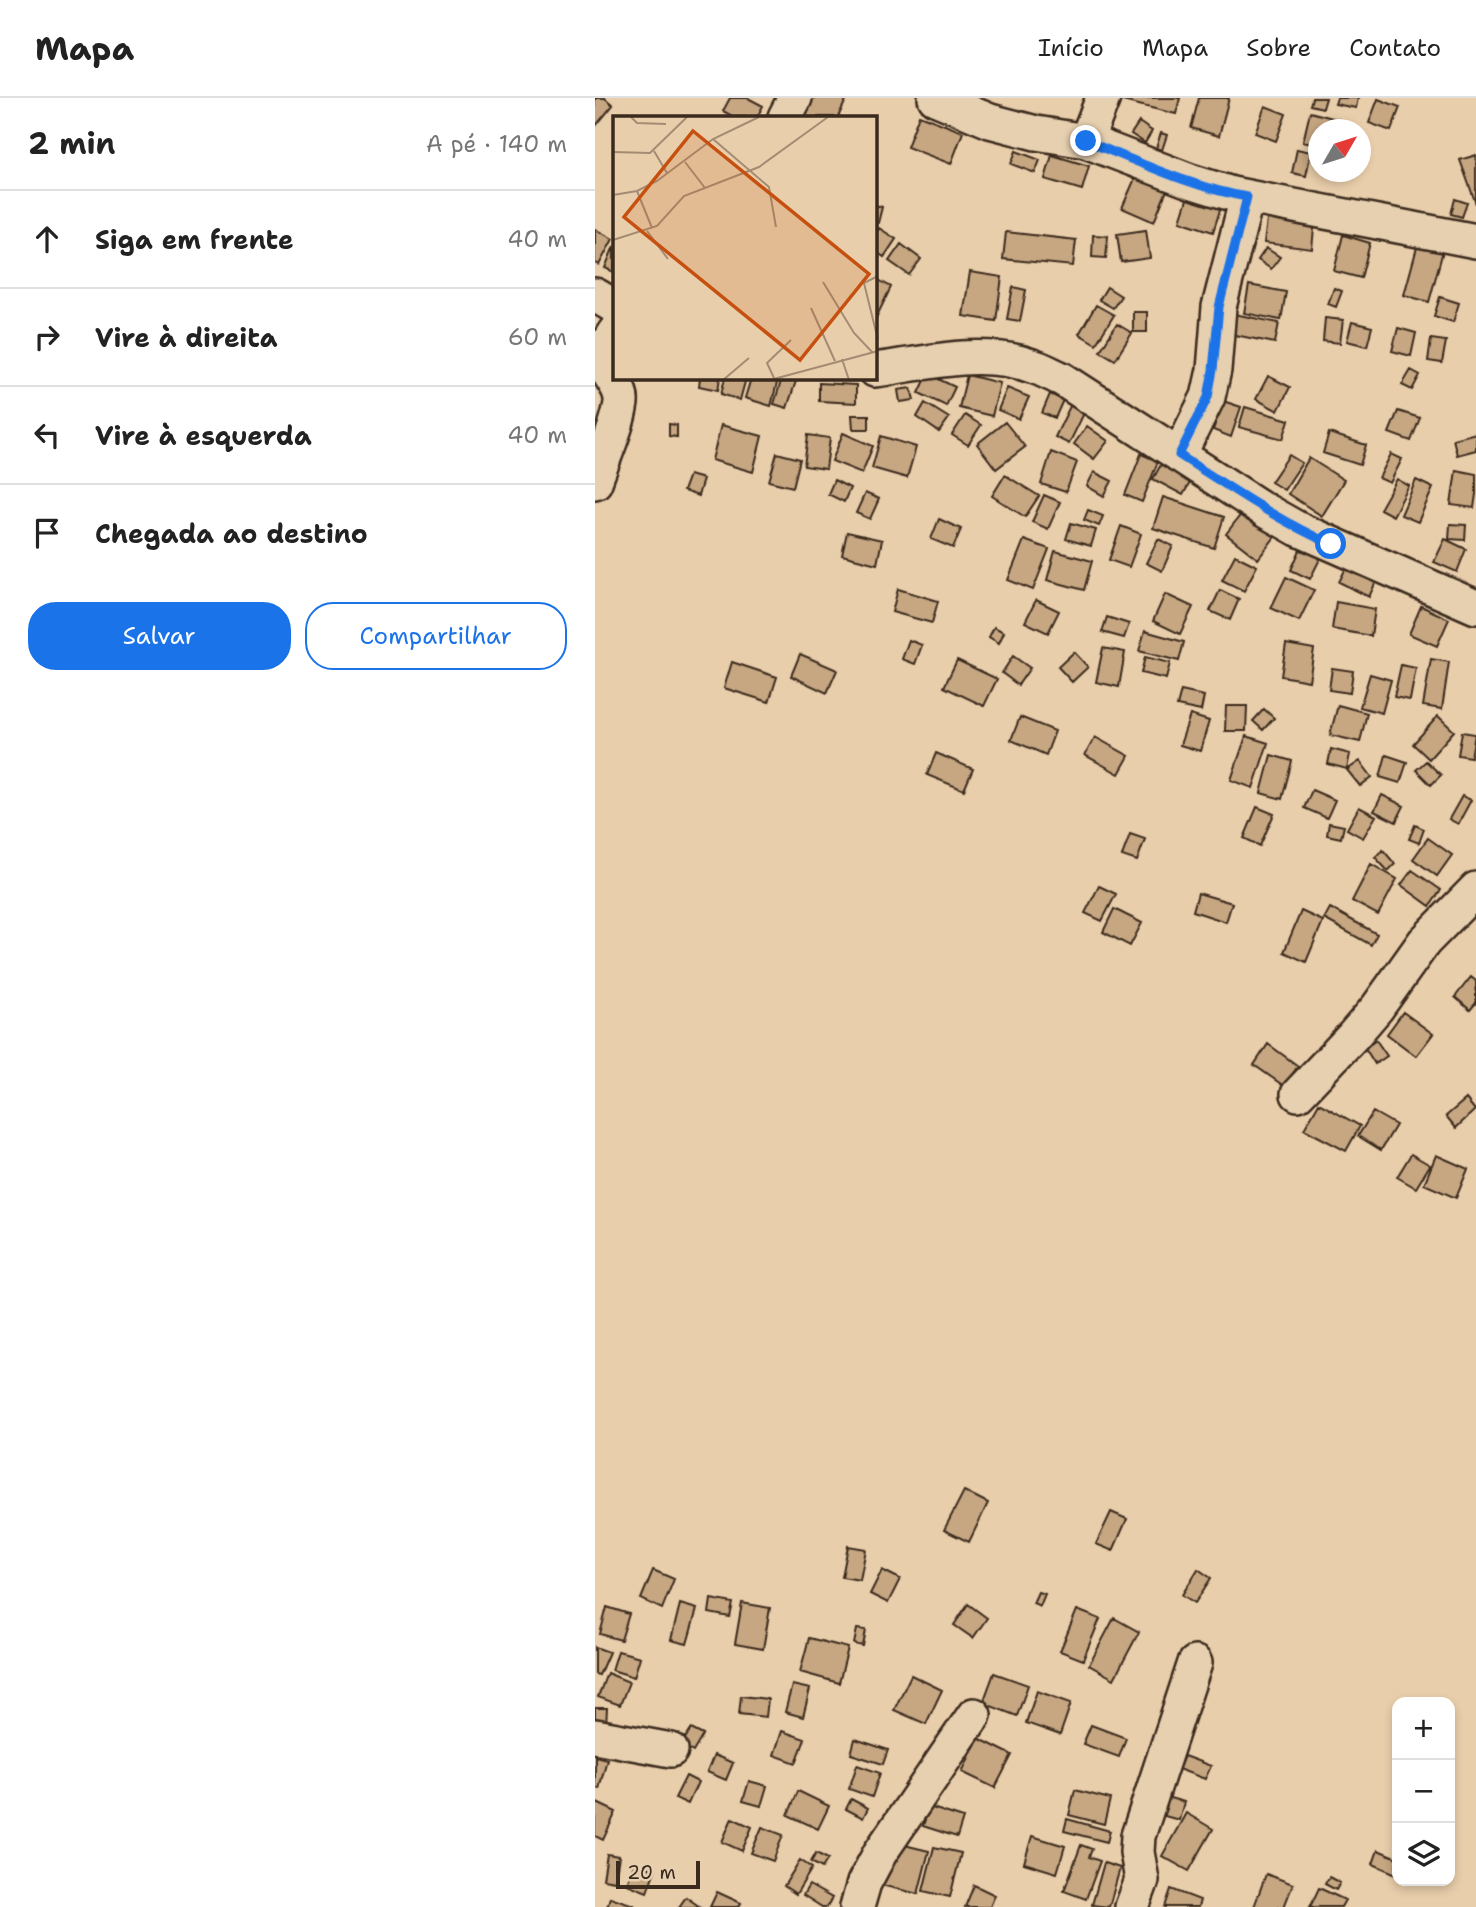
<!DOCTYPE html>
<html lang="pt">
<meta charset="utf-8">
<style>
body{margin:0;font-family:"Shantell Sans",sans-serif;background:#f6f6f6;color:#222}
.controls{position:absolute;right:21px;bottom:21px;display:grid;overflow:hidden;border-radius:14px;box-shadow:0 4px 10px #0003}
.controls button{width:63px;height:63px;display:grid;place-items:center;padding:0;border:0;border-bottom:2px solid #e0e0e0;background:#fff;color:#222;font:35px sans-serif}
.compass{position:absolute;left:713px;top:21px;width:63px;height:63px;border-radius:50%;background:#fff;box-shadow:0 4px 10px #0003;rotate:51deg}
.scale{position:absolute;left:21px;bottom:18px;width:84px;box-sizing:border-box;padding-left:7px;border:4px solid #3b2a1e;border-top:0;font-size:19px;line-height:24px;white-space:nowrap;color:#3b2a1e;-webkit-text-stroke:5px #e7d0b0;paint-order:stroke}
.stop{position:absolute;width:21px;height:21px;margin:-16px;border:5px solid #1a73e8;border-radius:50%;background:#fff}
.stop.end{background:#1a73e8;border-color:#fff;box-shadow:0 2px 7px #0008}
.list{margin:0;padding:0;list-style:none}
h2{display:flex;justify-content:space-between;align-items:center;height:91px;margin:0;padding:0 28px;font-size:30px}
h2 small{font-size:23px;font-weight:400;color:#767676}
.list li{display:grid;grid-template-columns:46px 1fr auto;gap:21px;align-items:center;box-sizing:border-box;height:98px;padding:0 28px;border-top:2px solid #e0e0e0}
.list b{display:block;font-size:26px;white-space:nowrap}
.list em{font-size:23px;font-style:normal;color:#767676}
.actions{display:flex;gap:14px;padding:21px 28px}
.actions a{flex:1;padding:16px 0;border:2px solid #1a73e8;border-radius:28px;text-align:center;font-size:24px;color:#1a73e8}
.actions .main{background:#1a73e8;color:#fff}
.icon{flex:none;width:38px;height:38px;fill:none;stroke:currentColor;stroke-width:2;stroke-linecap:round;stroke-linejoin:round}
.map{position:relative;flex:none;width:881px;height:1809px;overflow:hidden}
header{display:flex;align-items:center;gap:42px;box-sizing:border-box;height:98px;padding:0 35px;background:#fff;border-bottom:2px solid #e0e0e0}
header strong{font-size:33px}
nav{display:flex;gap:38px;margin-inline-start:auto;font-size:24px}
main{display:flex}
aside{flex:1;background:#fff}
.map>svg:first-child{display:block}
.building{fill:#c6a782;stroke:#3b2a1e;stroke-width:2}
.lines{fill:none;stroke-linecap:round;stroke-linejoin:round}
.minor-casing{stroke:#3b2a1e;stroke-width:38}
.minor{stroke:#e7d0b0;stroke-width:33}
.route{stroke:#1a73e8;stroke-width:9}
.inset-road{fill:none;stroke:#a38c73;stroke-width:2}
.view{fill:#c55010;fill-opacity:0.15;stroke:#c55010;stroke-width:3.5}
.inset-edge{fill:none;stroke:#3b2a1e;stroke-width:3.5}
</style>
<header>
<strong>Mapa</strong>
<nav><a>Início</a><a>Mapa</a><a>Sobre</a><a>Contato</a></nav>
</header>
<main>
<aside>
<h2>2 min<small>A pé · 140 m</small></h2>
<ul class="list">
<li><svg class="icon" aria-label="ahead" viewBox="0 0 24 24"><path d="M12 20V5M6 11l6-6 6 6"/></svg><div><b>Siga em frente</b></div><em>40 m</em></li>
<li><svg class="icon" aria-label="right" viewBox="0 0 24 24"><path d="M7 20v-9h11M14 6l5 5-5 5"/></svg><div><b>Vire à direita</b></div><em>60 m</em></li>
<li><svg class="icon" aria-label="left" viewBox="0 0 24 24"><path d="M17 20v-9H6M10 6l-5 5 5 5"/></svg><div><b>Vire à esquerda</b></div><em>40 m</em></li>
<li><svg class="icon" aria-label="arrive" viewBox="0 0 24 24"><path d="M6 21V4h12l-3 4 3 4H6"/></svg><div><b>Chegada ao destino</b></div></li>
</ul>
<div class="actions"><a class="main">Salvar</a><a>Compartilhar</a></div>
</aside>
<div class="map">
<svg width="881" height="1809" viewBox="0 0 881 1809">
<rect width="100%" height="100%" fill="#e9ceab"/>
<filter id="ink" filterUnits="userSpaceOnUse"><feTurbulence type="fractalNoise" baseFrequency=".0143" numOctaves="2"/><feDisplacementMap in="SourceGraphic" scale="14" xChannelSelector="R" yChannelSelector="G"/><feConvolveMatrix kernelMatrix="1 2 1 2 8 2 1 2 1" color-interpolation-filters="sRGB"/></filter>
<g filter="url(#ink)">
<path class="building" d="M0,0H10L18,7L0,29Z
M135,0H153L168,8L162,19H139L128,13Z
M216,0H252L243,19H207Z
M527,0H585L581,16L527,3Z
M604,0H634L624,38L596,30Z
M717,0H731L728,10L715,7Z
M742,0H763L761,10L740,6Z
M783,1L805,9L796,33L774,25Z
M670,8L691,16L681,43L660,35Z
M715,14L749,23L747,32H724V48L708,44Z
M324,17L368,34L356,66L312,49Z
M544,24L557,33L550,45L536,36Z
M566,35L572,37L567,52L561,50Z
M702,51L716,54L711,78L697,75Z
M421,53L445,62L440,75L416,66Z
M457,57L494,68L487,92L450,81Z
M881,57V106L865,62Z
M541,78L572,92L559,124L527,110Z
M593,98L626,109L618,134L585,123Z
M860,101L872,105L867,119L856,116Z
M280,107L287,109L283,125L280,124Z
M673,114L720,120L717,151L669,145Z
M284,130L301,141L289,159L280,153V137Z
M0,131L18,141L4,167L0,165Z
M551,132L555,160L526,164L522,136Z
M411,134L481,142L478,168L408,161Z
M498,137L513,138L511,160L497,159Z
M748,137L775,145L766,180L739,173Z
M824,142L849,149L834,204L809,197Z
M306,146L326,161L314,177L294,163Z
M19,148V174L10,170Z
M671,150L685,159L676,171L663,162Z
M375,174L407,179L401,223L368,218Z
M280,180L296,189L280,222Z
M654,187L691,194L686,222L649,215Z
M418,189L431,192L425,223L412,221Z
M512,189L526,198L518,210L504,202Z
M739,190L747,193L741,209L733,206Z
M845,199L864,205L858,224L839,218Z
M501,207L519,217L501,246L484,236Z
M538,214H552V234H538Z
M639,216L684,225L680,245L635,236Z
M730,220L748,222L745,245L728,243Z
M757,224L777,229L772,248L752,243Z
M522,226L537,235L520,262L505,253Z
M803,230L821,235L816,258L797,253Z
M836,241L851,243L847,265L833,263Z
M816,272L825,277L817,292L807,287Z
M333,276L360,289L351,308L324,295Z
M372,277L405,285L397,318L364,310Z
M673,278L695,289L683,313L661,301Z
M105,280H125L123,292L104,288Z
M130,280H151L145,302L126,296Z
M156,280L183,281L176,308L150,300Z
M187,280H202L192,310L179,306Z
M224,285L261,287V305L224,303Z
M316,290L319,302L305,304L303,292Z
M412,290L434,299L424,321L403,312Z
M455,296L468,302L460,320L447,315Z
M628,303L646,309L636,339L618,332Z
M477,304L491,311L474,346L460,339Z
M330,305L354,320L344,334L322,319Z
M650,309L694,322L688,341L644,329Z
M803,313L825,320L816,343L794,335Z
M257,317H274V331H258Z
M370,317L386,327L373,347L357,337Z
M410,324L430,349L401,371L382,346Z
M74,326L82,327V339L74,338Z
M126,327L167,338L158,374L117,362Z
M492,328L513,343L499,361L479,346Z
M248,335L278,348L267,375L237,363Z
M734,335L771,347L765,367L728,355Z
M881,335V352L862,357L858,341Z
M213,337L235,340L231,371L209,368Z
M286,338L321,349L312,380L277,370Z
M456,354L482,364L471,394L446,386Z
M182,355L205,361L198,389L174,383Z
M546,356L563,363L547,404L530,397Z
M796,356L807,361L795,385L784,380Z
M694,357L707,365L689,392L676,384Z
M570,359L600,376L588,397L558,381Z
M714,360L749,382L727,418L693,396Z
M861,372L881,376V396L879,410L856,407Z
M499,374L517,383L509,398L492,388Z
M94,377L108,381L103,398L88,393Z
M410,377L444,398L430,419L397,398Z
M802,381L814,388L798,418L785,411Z
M239,382L255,390L249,404L233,396Z
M821,382L838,390L823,424L806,417Z
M270,395L284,401L275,421L261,415Z
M449,397L465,404L453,431L437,424Z
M568,399L629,419L619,450L558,430Z
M653,407L685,432L663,461L631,436Z
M493,412L508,418L504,428L489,422Z
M344,421L366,431L358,450L336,441Z
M476,425L501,432L496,448L471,441Z
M855,426L871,427L870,442L854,441Z
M526,428L546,436L534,469L514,462Z
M252,434L287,442L282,466L247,457Z
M563,441L578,448L567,473L551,465Z
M850,441L871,451L862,474L839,464Z
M429,442L454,451L438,492L413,482Z
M709,443L729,453L715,481L696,472Z
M460,453L497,463L489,492L452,482Z
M640,457L662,468L649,493L627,482Z
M757,458L786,473L774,499L744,484Z
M691,479L719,492L704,523L676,510Z
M303,491L343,503L337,525L297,514Z
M625,492L644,501L635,522L615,513Z
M570,496L598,509L585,536L558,523Z
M441,502L464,513L453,535L430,524Z
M741,504L780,511L776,538L737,531Z
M826,508L854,521L842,548L814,536Z
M512,519L534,526L529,540L507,534Z
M399,529L409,534L404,545L394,539Z
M550,533L589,544L584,563L544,553Z
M314,542L327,547L320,566L307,561Z
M691,546L719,551L714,583L686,578Z
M508,550L530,554L524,589L501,584Z
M479,554L493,569L477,584L463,569Z
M205,556L242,572L232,595L196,578Z
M418,558L435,570L423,587L407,575Z
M550,559L575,565L571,581L546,575Z
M836,561L854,564L847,611L828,608Z
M362,562L402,581L389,608L349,589Z
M137,564L182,579L174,604L129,590Z
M806,567L821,570L815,602L799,599Z
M737,570L758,573L755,595L734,592Z
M775,576L796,582L787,615L765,609Z
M586,593L609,598L606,613L582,608Z
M743,607L772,615L765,644L735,637Z
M631,608H652L651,633H630Z
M669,611L679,620L668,632L658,623Z
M595,617L614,623L605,653L585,647Z
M843,618L859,633L834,661L818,646Z
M425,619L460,633L451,657L416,642Z
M867,634L880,636L876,659L863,657Z
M651,638L673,645L658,690L636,682Z
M500,639L534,658L524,676L490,657Z
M736,651L755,656L752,671L733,666Z
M341,655L378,671L369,692L332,677Z
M676,657L697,663L687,701L666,695Z
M791,657L812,664L805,685L785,679Z
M765,663L777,679L765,688L752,672Z
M831,663L846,677L836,687L821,672Z
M717,692L740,702L732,720L709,710Z
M787,697L809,708L801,724L779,713Z
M867,698L876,702L863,726L854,721Z
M662,709L679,716L665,748L649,740Z
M764,709L781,718L768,740L752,731Z
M734,725L749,728L746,740L732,737Z
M820,727L829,731L824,745L814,741Z
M535,736L550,741L542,763L527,758Z
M833,740L857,757L842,778L818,761Z
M788,752L800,766L793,773L780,759Z
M776,766L802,781L783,817L757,803Z
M817,772L846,792L835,808L806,787Z
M504,788L521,796L507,823L490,815Z
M603,795L637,805L631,824L598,813Z
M735,810L782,836L776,847L729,821Z
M519,811L547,825L535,848L508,834Z
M706,813L728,823L711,864L689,854Z
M876,879L881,883V905L875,912L860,899Z
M808,914L838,936L821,958L792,936Z
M781,942L792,958L780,966L770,950Z
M673,946L703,968L689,988L659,967Z
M871,1001L880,1012L861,1030L851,1018Z
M724,1005L765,1028L751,1053L709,1031Z
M778,1014L801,1027L786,1052L763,1038Z
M816,1056L835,1067L821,1090L802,1079Z
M841,1057L873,1071L861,1100L829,1086Z
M369,1393L393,1405L374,1444L349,1432Z
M516,1414L532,1421L518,1453L501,1446Z
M253,1448L271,1451L265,1482L247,1479Z
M603,1471L616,1480L600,1505L587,1497Z
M58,1472L79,1481L67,1511L46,1501Z
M287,1472L305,1481L293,1505L275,1496Z
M443,1494L450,1496L445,1508L438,1505Z
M116,1501L138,1505L135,1519L114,1515Z
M147,1505L175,1510L168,1551L140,1546Z
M85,1506L102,1511L92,1546L76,1542Z
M373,1506L392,1520L378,1540L359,1527Z
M12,1509L34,1516L26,1542L5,1536Z
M482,1512L505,1521L488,1562L465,1553Z
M519,1520L544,1534L519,1581L494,1567Z
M262,1531L271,1532L268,1548L259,1546Z
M214,1540L253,1550L244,1585L205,1574Z
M0,1549L14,1554L4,1577L0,1576Z
M23,1553L45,1559L39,1579L17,1572Z
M12,1575L34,1584L25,1607L3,1599Z
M399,1575L433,1587L422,1618L388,1605Z
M316,1577L347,1592L331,1626L299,1612Z
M197,1587L215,1591L208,1619L190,1614Z
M442,1593L476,1605L465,1637L431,1625Z
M146,1598L173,1601L171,1619L144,1616Z
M0,1610H12L11,1629H0Z
M496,1627L531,1640L524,1659L488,1646Z
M96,1631L108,1637L98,1654L86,1647Z
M187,1633L210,1641L201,1665L179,1657Z
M383,1640L417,1657L400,1690L367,1674Z
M260,1641L293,1652L288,1666L256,1656Z
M119,1657L138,1665L131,1682L112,1674Z
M0,1658L12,1661L4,1691L0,1689Z
M589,1658L616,1668L610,1681L583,1671Z
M262,1667L285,1675L277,1699L254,1691Z
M91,1678L103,1684L93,1706L80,1700Z
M154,1683L172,1688L166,1708L148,1703Z
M480,1692L515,1701L509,1726L474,1717Z
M203,1693L234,1708L223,1731L193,1717Z
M564,1697L589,1704L584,1722L559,1715Z
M256,1701L273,1710L268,1720L251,1711Z
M0,1704L21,1714L8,1742L0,1738Z
M334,1709L368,1720L362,1739L328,1728Z
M591,1715L618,1731L594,1773L567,1758Z
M137,1720L157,1729L147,1753L127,1744Z
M472,1721L515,1733L512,1744L469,1733Z
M167,1729L188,1737L178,1763L156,1755Z
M437,1738L470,1748L462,1775L429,1765Z
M297,1744L334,1753L323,1796L286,1787Z
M486,1747L497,1751L494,1759L505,1763L491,1801L469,1793Z
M339,1749L366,1755L355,1799L328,1793Z
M783,1752L802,1760L801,1776L778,1766Z
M221,1755L233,1761L227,1770L216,1764Z
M12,1756L24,1758L20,1783L8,1781Z
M205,1762L217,1770L201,1796L189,1788Z
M40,1764L60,1772L52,1794L32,1786Z
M509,1765L525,1770L514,1809L497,1807Z
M671,1776L698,1786L689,1809H659Z
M734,1779L745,1785L741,1792L730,1786Z
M214,1787L237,1800L232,1809H227L208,1797Z
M379,1787L400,1797L395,1809H370Z
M724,1790L750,1802L746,1809H715Z
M576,1791L605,1802L603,1809H570Z
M122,1794L146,1805L144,1809H115Z
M15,1799L39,1807L38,1809H12Z
M91,1799L105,1809H84Z"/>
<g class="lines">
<g class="minor-casing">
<path id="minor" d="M340,0L395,23L441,35L491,43L595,83L637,96L881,143
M190,19L200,0
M491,43L508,0
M0,197L19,208
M280,272C331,265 387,250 437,268C448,271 457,277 467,281L671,413L703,431L881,509
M584,357L613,299L619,272L624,209L652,99
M0,384C8,361 23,328 26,305C28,283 2,275 11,249C12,244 17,239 19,235
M703,996L758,938L782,910L829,844L881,791
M0,1638L76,1652
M262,1809L269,1785L285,1755L379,1617
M537,1809L547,1782L542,1754L543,1738L600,1565"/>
</g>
<use href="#minor" class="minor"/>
</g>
</g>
<g class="lines" filter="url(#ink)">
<path class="route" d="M491,43C542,63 598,90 652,99L624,209L618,272L613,299L584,357C634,389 682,422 736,446"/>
</g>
<g transform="translate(18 18)">
<rect width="264" height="264" fill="#e9ceab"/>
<path class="inset-road" d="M18,1L24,7L53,8M100,23L156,71L163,111M41,35L54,57M0,36L37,37L74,1M72,46L92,72M24,75L39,112M0,79L24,75L44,65L100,23L146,1M34,115L55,143M0,124L44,110L71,80L146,51L215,1M265,160L251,167L265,224M210,166L241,217L260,237M198,192L222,245M229,243L236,264M161,262L154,247L178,224M110,264L136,242M157,264L265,235"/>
<path class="view" d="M80,15L256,158L187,244L11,101Z"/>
<rect width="264" height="264" class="inset-edge"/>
</g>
</svg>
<div class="controls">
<button>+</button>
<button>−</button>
<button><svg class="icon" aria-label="layers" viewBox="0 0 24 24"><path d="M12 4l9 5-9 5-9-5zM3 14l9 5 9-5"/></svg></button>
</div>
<svg class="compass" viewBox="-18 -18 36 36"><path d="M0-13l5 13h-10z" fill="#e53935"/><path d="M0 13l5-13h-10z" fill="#767676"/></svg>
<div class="scale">20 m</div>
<div class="stop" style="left:736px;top:446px"></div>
<div class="stop end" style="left:491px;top:43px"></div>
</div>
</main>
